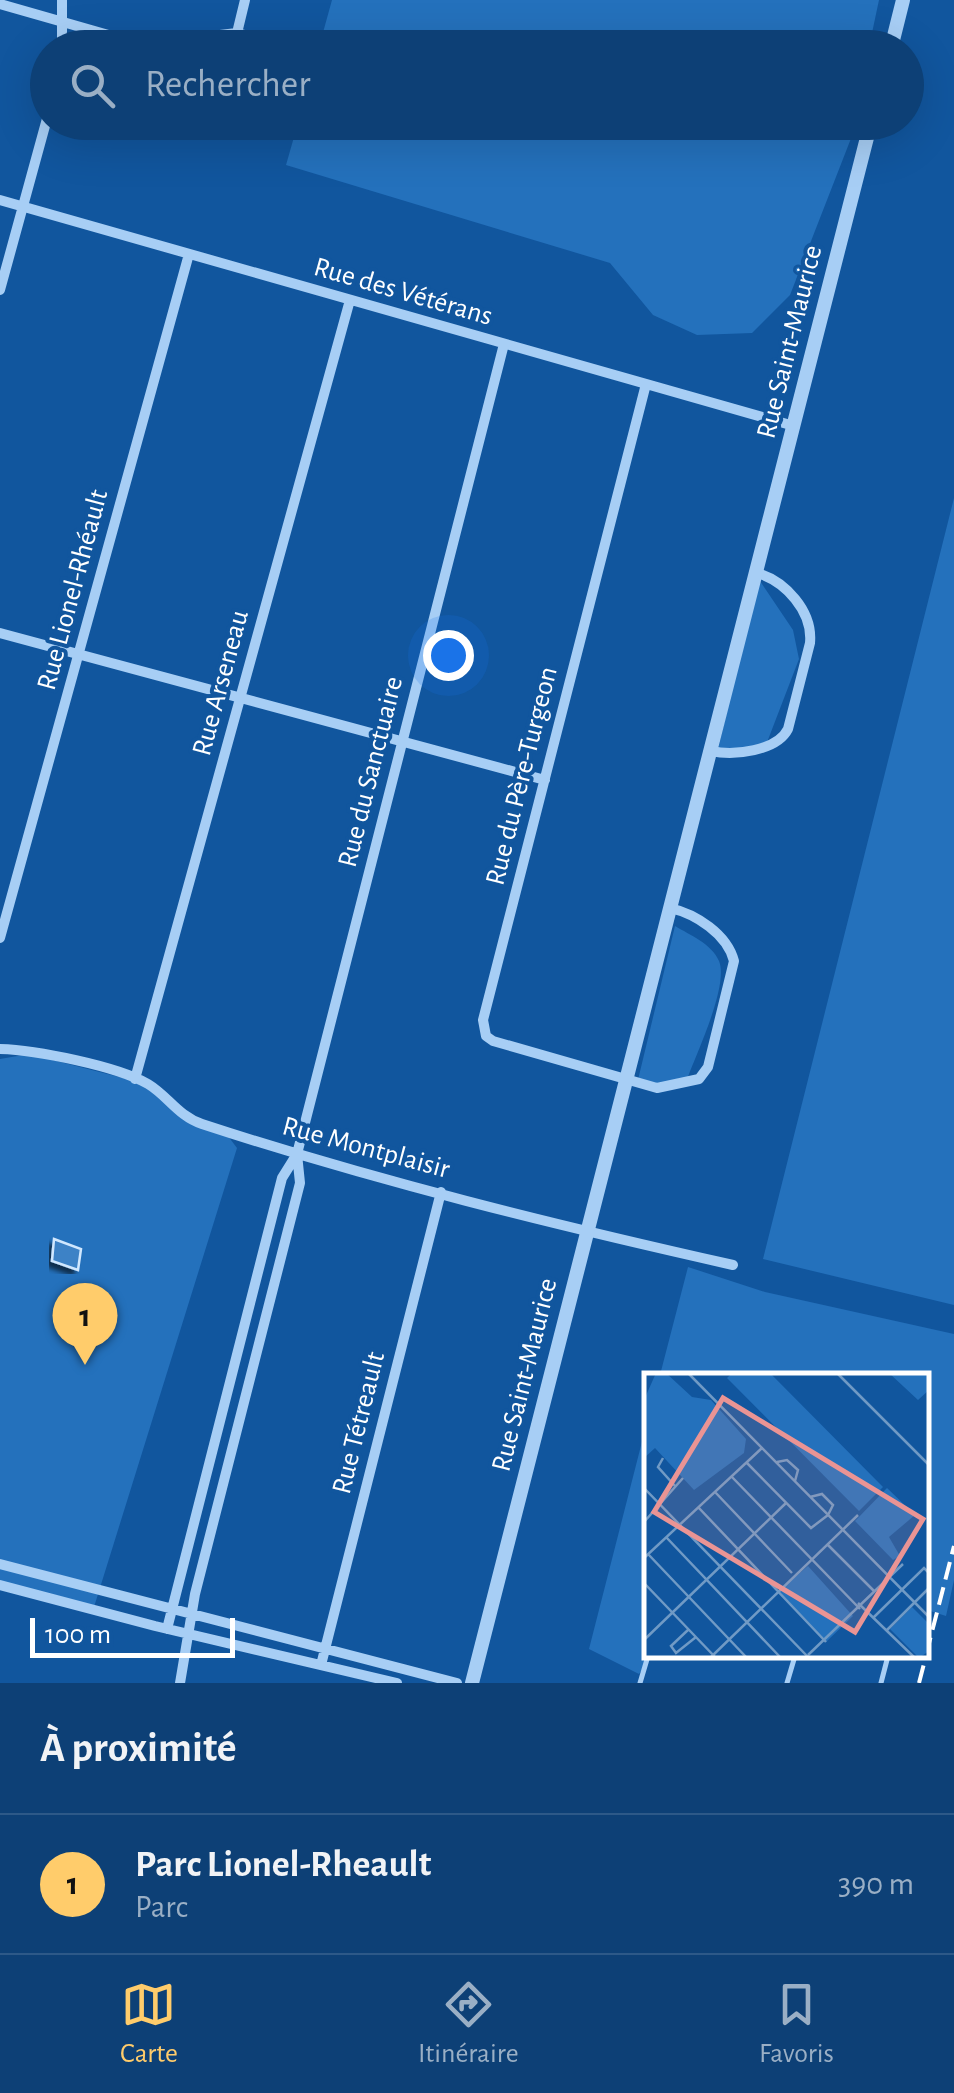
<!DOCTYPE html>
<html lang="fr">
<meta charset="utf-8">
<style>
body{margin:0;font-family:"Alegreya Sans",sans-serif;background:#16477b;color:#f1f3f6}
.scale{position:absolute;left:30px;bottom:25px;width:205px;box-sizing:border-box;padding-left:10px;border:5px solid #fff;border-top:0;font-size:28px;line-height:35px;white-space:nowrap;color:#fff;-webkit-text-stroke:8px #11569e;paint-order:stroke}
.you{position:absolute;left:448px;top:655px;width:35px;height:35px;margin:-25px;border:8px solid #fff;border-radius:50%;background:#1a73e8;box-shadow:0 0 0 15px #1a73e833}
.badge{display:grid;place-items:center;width:65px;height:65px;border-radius:50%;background:#ffcc6b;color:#111;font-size:32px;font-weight:700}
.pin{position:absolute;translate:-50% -82px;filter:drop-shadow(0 2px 5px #0008)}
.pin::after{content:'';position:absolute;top:52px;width:35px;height:30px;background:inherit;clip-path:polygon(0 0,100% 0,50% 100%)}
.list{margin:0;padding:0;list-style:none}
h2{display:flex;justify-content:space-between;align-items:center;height:130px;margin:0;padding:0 40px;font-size:42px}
h2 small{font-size:32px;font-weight:400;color:#9aafc5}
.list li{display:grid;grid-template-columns:65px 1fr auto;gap:30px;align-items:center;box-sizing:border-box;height:140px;padding:0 40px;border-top:2px solid #2d5988}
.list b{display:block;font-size:38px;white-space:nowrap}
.list p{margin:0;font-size:32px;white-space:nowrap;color:#9aafc5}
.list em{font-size:32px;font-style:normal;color:#9aafc5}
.icon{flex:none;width:55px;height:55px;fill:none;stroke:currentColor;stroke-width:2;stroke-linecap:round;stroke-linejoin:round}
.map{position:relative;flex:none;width:954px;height:1683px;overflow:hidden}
.search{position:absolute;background:#0d4076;box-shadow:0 10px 40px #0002;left:30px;right:30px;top:30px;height:110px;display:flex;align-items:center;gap:25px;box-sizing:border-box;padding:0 35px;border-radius:55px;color:#9aafc5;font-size:38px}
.sheet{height:270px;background:#0d4076}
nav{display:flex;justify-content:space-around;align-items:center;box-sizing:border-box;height:140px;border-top:2px solid #2d5988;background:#0d4076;font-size:28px;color:#9aafc5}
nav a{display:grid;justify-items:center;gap:5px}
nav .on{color:#ffcc6b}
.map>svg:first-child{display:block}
.green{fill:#2471bc}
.building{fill:#3e82c6;stroke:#d0e7fe;stroke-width:2.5;filter:url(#shadow)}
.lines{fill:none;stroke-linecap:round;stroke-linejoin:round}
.service{stroke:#a7cef5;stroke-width:5}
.minor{stroke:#a7cef5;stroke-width:10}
.tertiary{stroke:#a7cef5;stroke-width:14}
.rail{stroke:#fff;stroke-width:4;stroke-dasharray:18 8;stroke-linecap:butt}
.labels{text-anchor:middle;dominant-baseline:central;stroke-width:8;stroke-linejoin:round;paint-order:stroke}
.street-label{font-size:28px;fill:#fff;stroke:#11569e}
.inset-road{fill:none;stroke:#709ac5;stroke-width:2.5}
.view{fill:#ea9494;fill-opacity:0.15;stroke:#ea9494;stroke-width:5}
.inset-edge{fill:none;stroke:#fff;stroke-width:5}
</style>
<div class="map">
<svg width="954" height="1683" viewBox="0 0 954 1683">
<defs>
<filter id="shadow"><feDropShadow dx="-5" dy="5" stdDeviation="2.5" flood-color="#0009"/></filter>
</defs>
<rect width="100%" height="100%" fill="#11569e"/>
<path class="green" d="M332,0H879L869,47H319Z
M298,123V122L857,123L790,295L752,333L697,335L653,315L610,263L286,165Z
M954,498V1305L763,1259Z
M758,578L793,630L799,659L766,745L717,754Z
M675,926C690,935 712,944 719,961C729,985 697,1052 688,1077L658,1092L637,1084Z
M29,1054L135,1081L228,1136L237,1148L94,1607L0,1582V1059Z
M688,1267L765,1292L954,1334V1580L946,1616L927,1610L926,1376L660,1375Z
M646,1426V1656H652L639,1674L589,1649Z"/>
<path class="building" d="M54,1239L81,1249L78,1270L52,1261Z"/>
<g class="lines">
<path class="service" d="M640,1683L648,1656
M787,1683L795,1656
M881,1683L888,1656"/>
<path class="minor" d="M62,0V48
M0,4L133,42L151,43L237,33L295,48
M237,33L245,0
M0,200L794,426
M0,290L48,115
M646,384L483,1020L486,1036L493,1041L657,1088L699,1079L708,1067L734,961C727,934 696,914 670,908
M0,633L545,780
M711,751C734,756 777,751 788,729L810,643C813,611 785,581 757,573
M0,938L189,254
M0,1049C36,1050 117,1066 148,1084C168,1096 178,1116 202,1124C376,1181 555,1225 733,1265
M135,1079L350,300
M0,1564L457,1683
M0,1585L155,1626L397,1683
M167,1629L282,1178L297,1154L504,344
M321,1665L441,1192
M180,1683L195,1594L300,1183L297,1154"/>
<path class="tertiary" d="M891,48L903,0
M472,1683L871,122"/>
<path class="rail" d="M926,1655L954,1546
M919,1683L926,1656"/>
</g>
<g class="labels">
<g class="street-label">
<text transform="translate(403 292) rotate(16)">Rue des Vétérans</text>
<text transform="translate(790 342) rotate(-76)">Rue Saint-Maurice</text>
<text transform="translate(73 590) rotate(-75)">Rue Lionel-Rhéault</text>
<text transform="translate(221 683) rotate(-75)">Rue Arseneau</text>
<text transform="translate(371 772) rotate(-76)">Rue du Sanctuaire</text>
<text transform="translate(522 776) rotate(-76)">Rue du Père-Turgeon</text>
<text transform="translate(366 1148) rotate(15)">Rue Montplaisir</text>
<text transform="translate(525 1375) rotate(-76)">Rue Saint-Maurice</text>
<text transform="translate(359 1423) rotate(-76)">Rue Tétreault</text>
</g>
</g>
<g transform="translate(644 1373)">
<rect width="285" height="285" fill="#11569e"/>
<path d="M12,0H22L48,24L67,27L102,66L100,80L50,117L11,75L0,85V27ZM88,0H126L239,114L215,138L83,5ZM245,0H285V17L274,27ZM243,115L271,142L245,164L256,183L249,187L211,148ZM164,193L209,243L182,269L135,218ZM268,234L285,251V278L275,285L246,256Z" fill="#2471bc"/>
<path class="inset-road" d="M44,0L285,244M193,0L285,92M19,85L14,94L31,113M102,89L167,155L184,142M133,89L143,87L154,97L151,108M87,103L216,236M0,115L165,285M71,119L148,200M166,124L178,121L189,132L184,142M54,134L182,269M0,149L39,105M22,164L137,285M184,172L231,219M4,181L103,285M0,185L118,75M0,210L72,285M214,230L271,285M230,244L280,195L285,200M45,256L27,273L32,280L52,264M243,257L285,215M0,267L142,130M164,282L259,191M66,285L214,142"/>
<path class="view" d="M79,25L279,146L211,259L10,139Z"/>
<rect width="285" height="285" class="inset-edge"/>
</g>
</svg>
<div class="scale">100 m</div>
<div class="you"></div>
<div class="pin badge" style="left:85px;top:1365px">1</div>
<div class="search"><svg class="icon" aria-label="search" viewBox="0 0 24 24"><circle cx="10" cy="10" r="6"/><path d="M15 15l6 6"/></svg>Rechercher</div>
</div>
<section class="sheet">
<h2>À proximité<small></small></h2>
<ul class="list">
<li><span class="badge">1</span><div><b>Parc Lionel-Rheault</b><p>Parc</p></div><em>390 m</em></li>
</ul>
</section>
<nav>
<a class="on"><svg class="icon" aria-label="map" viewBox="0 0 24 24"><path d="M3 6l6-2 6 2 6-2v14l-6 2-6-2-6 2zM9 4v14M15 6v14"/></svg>Carte</a>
<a><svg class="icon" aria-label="directions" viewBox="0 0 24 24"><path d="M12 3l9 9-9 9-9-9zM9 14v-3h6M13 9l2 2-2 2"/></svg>Itinéraire</a>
<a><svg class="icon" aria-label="saved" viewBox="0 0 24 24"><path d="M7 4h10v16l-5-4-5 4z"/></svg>Favoris</a>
</nav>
